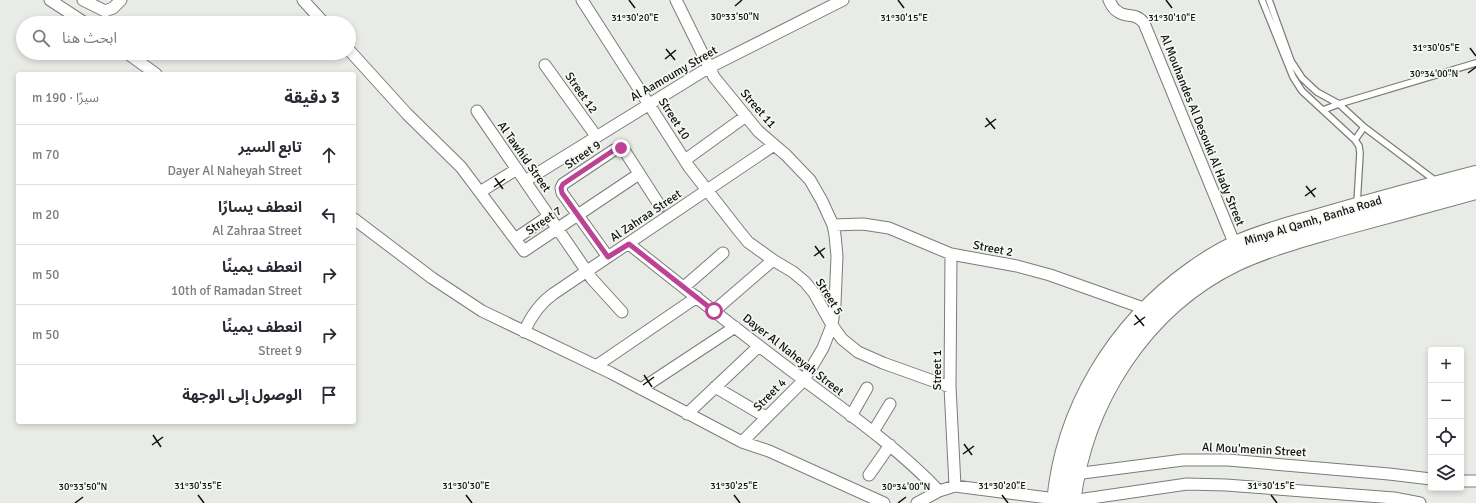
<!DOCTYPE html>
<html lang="ar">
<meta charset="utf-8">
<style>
body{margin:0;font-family:Signika,"Noto Sans Arabic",sans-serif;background:#f2f2f3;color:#2b2b33;direction:rtl}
.controls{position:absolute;right:12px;bottom:12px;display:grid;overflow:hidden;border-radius:4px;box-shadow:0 2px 6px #0003}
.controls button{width:36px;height:36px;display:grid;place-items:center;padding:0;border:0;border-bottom:1px solid #e1e1e2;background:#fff;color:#2b2b33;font:20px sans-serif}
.stop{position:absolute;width:12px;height:12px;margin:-9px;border:3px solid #bc4294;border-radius:50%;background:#fff}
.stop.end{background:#bc4294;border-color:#fff;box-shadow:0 1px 4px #0008}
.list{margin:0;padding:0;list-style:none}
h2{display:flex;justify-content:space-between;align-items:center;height:52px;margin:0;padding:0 16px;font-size:17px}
h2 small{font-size:13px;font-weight:400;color:#7c7c81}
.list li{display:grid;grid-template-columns:26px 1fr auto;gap:12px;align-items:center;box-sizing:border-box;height:60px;padding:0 16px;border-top:1px solid #e1e1e2}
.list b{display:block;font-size:15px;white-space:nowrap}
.list p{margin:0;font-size:13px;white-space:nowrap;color:#7c7c81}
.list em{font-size:13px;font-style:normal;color:#7c7c81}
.icon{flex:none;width:22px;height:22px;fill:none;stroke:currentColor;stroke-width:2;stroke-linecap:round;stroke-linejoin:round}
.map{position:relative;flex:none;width:1476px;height:503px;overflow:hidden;direction:ltr}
.search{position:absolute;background:#fff;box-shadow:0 2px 6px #0003;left:16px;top:16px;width:340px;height:44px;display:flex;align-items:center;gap:10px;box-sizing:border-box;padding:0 14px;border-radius:22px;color:#7c7c81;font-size:15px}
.panel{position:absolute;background:#fff;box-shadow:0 2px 6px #0003;left:16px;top:72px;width:340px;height:352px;border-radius:4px;direction:rtl}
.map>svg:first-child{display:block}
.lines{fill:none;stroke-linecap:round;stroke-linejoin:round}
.service-casing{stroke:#7a7d79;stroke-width:8}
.minor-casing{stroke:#7a7d79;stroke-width:13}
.trunk-casing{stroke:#7a7d79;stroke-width:20}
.service{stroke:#fff;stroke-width:5.5}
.minor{stroke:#fff;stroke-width:11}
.trunk{stroke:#fff;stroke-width:18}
.route{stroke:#bc4294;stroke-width:5}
.ticks{fill:none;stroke:#10110f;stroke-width:1.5}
.labels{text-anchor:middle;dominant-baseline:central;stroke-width:3.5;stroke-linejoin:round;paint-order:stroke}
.street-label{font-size:12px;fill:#10110f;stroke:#f5f8f3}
.ticks-label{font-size:10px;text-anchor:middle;fill:#10110f;stroke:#f5f8f3;stroke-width:3.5;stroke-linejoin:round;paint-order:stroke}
</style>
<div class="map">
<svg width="1476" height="503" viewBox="0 0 1476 503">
<rect width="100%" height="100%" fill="#e8ebe6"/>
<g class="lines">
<g class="service-casing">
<path id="service" d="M1262,0L1293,77L1302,91L1355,140L1359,146L1360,153L1357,204
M1269,0L1291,61L1302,78L1317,92L1339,104L1364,127L1437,182
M1323,110L1339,104L1476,63
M1355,140L1364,127"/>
</g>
<g class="minor-casing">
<path id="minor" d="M50,0L85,23
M83,0L105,11L113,8L121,0
M303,0L324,23
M582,0L689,167L739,231L748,242L773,260L793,272L805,282L814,293L832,325L842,339L858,352L883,363L950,387
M676,0L714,77L758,131L786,155L810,180L822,201L833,225L835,235L837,256L835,304L832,325L823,348L804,380L742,442
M1109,0C1111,4 1113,9 1117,11C1126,19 1134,11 1144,23L1235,245
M349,50L407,114L461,167L524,251L639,174
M127,53L156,74
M545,65L596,136
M477,111L592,279L622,312
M685,160L746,116
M525,181L708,68L843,0
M480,192L517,169
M354,219L432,278L482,311L611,373L742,442L769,451L884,503
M833,225L863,224L889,228L951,254L1017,266L1050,275L1146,309
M515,239L549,216
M629,244C684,288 740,332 796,374C845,411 896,446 939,491
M951,254L950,387L955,486
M608,257L562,193L561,188L563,184L614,150L621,148L626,153L660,206
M684,287L723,253
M714,311L773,260
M524,332C531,316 539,304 553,294L774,145
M596,366L697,297
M715,387L766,417
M641,389L735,327
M687,414L759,346
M851,416L867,388
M873,432L890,404
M1075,474L1183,460H1228L1389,474L1431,479
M869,475L890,445
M1461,481H1476
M1071,501L1187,484L1226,485L1394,498L1420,503
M917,503L939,491L955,486L1056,499"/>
</g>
<g class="trunk-casing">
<path id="trunk" d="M1056,503C1064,410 1116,325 1192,271C1206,261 1220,252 1236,245C1264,232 1295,225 1325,216C1375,202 1426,188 1476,175
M1071,503C1083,402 1143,307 1236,262C1268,247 1302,238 1336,228C1383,215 1429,203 1476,190"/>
</g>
<use href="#service" class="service"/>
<use href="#minor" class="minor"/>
<use href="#trunk" class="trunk"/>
</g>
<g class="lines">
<path class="route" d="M621,148L614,150L563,184L561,188L562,193L608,257L629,244L714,311"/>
</g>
<path class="ticks" d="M629,0L635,8M898,0L904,8M1166,0L1172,8M735,6L742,0M1470,48L1476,56M666,49L675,60M665,59L676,50M1468,73L1476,67M986,118L995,129M985,127L996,119M495,178L503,189M1306,186L1315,197M494,187L505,179M1305,196L1316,188M815,246L824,258M814,256L825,248M1135,315L1144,326M1134,325L1145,317M644,375L652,387M643,385L654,377M153,435L161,447M964,444L972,455M152,445L163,437M963,454L974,446M198,495L204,503M466,495L472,503M734,495L740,503M1002,495L1008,503M1271,495L1277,503M75,503L83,497M898,503L906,497"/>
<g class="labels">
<g class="street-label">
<text transform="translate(674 74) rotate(-30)">Al Aamoumy Street</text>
<text transform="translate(581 93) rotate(55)">Street 12</text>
<text transform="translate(758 109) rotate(49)">Street 11</text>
<text transform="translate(674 119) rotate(57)">Street 10</text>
<text transform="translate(1202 130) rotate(68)">Al Mouhandes Al Desouki Al Hady Street</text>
<text transform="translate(583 155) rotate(-34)">Street 9</text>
<text transform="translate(524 157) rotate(55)">Al Tawhid Street</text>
<text transform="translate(646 216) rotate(-34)">Al Zahraa Street</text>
<text transform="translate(544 221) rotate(-34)">Street 7</text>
<text transform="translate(1313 221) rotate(-17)">Minya Al Qamh, Banha Road</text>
<text transform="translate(993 249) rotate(11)">Street 2</text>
<text transform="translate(829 297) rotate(58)">Street 5</text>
<text transform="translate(793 355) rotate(38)">Dayer Al Naheyah Street</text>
<text transform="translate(937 370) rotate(-90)">Street 1</text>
<text transform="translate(770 395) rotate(-45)">Street 4</text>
<text transform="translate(1254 450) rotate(3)">Al Mou'menin Street</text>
</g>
</g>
<g class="ticks-label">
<text x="735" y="20">30°33'50"N</text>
<text x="635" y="21">31°30'20"E</text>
<text x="1172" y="21">31°30'10"E</text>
<text x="904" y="21">31°30'15"E</text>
<text x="1436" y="51">31°30'05"E</text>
<text x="1434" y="77">30°34'00"N</text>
<text x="198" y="489">31°30'35"E</text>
<text x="466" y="489">31°30'30"E</text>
<text x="734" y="489">31°30'25"E</text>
<text x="1002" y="489">31°30'20"E</text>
<text x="1271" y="489">31°30'15"E</text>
<text x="83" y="490">30°33'50"N</text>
<text x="906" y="490">30°34'00"N</text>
</g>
</svg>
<div class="controls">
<button>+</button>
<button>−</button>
<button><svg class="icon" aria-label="locate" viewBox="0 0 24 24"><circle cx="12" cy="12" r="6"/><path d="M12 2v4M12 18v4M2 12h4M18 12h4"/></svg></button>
<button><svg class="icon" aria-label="layers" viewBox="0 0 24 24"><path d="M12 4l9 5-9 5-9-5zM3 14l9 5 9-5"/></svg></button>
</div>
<div class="stop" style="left:714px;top:311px"></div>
<div class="stop end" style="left:621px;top:148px"></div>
<div class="search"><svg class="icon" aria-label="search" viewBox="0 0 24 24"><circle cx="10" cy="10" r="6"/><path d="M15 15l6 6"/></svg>ابحث هنا</div>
<section class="panel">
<h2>3 دقيقة<small>سيرًا · 190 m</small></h2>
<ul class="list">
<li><svg class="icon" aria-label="ahead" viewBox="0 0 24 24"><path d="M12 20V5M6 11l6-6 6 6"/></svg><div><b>تابع السير</b><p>Dayer Al Naheyah Street</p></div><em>70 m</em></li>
<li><svg class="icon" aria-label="left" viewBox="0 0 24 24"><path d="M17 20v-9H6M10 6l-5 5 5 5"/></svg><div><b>انعطف يسارًا</b><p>Al Zahraa Street</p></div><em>20 m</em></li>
<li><svg class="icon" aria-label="right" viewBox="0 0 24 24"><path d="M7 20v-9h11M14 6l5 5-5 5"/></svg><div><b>انعطف يمينًا</b><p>10th of Ramadan Street</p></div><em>50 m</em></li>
<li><svg class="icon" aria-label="right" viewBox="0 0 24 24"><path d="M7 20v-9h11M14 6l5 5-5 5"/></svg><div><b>انعطف يمينًا</b><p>Street 9</p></div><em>50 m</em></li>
<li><svg class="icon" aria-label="arrive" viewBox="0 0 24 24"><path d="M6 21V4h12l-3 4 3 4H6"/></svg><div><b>الوصول إلى الوجهة</b></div></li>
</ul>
</section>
</div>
